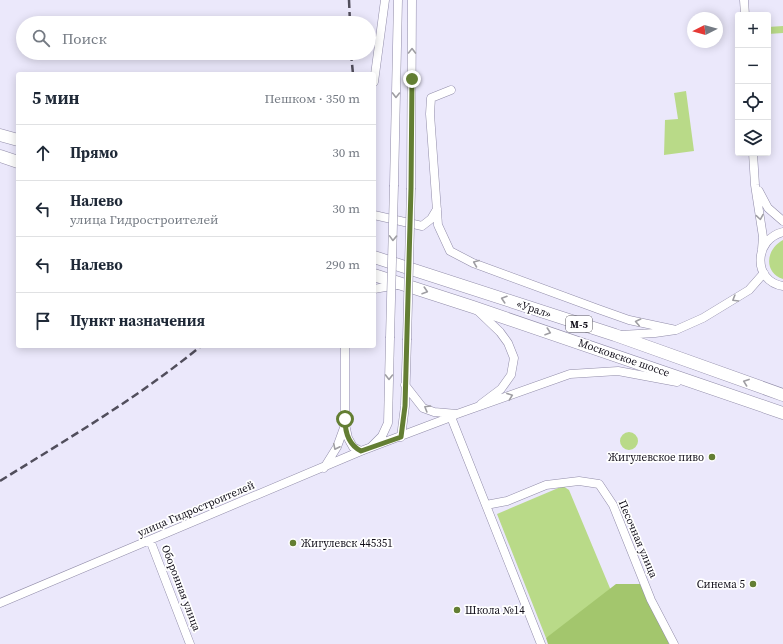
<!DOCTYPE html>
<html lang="ru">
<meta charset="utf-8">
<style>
body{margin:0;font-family:"Source Serif 4",serif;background:#f2f2f3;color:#1f2937}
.controls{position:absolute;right:12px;top:12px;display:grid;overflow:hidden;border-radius:4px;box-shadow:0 2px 10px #0003}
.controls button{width:36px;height:36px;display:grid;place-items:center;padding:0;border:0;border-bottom:1px solid #e0e1e3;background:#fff;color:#1f2937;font:20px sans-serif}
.compass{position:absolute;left:687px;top:12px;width:36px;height:36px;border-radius:50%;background:#fff;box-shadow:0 2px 10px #0003;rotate:264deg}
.stop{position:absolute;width:12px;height:12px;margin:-9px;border:3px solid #637e33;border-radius:50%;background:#fff}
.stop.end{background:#637e33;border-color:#fff;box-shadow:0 1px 4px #0008}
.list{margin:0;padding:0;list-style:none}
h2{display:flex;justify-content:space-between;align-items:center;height:52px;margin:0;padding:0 16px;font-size:17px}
h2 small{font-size:13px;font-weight:400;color:#747a83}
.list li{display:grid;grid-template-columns:26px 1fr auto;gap:12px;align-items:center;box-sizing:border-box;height:56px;padding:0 16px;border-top:1px solid #e0e1e3}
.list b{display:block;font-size:15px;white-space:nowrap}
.list p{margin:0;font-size:13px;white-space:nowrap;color:#747a83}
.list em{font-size:13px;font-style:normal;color:#747a83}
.icon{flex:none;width:22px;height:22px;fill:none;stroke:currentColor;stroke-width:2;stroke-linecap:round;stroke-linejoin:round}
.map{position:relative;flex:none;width:783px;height:644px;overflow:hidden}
.search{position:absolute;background:#fff;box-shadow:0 2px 10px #0003;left:16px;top:16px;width:360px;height:44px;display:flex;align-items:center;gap:10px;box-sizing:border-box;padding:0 14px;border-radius:22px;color:#747a83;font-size:15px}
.panel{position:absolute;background:#fff;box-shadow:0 2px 10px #0003;left:16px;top:72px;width:360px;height:276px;border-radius:4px}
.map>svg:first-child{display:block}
.green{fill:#b9da88}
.forest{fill:#a3c66d}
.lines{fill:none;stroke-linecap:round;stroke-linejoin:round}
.minor-casing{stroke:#918ca9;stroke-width:9}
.highway-casing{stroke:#918ca9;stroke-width:13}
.minor{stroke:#fff;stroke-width:8}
.highway{stroke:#fff;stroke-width:12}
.rail{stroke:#514e5c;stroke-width:2.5;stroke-dasharray:8 4;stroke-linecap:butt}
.minor-bridge-casing{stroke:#918ca9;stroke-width:9;stroke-linecap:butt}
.minor-bridge{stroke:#fff;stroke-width:8}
.oneway{stroke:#9f9ea3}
.route{stroke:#637e33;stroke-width:5}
.poi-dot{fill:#637e33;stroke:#fff;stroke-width:1.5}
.labels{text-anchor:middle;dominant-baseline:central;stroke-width:3.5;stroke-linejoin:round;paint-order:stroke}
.shield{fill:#fff;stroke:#58565d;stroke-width:1}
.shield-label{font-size:10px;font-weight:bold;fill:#100d18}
.street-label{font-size:11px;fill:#100d18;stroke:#fff}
.poi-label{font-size:11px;fill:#100d18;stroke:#fff;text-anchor:end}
</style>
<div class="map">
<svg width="783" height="644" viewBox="0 0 783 644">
<rect width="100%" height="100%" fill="#ebe8fb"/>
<path class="green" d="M783,26V33L768,34V27Z
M686,91L694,151L664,155L665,120L678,119L674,93Z
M783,240V279C763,272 766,249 783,240Z
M620 441a9 9 0 1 1 18 0a9 9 0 1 1-18 0Z
M563,486L569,490L617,605L546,638L497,514Z"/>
<path class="forest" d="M616,584H645L669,644H548L546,638Z"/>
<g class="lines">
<g class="minor-casing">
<path id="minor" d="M744,0L745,15
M374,82L385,0
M451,90L431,98L430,114L438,225L450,251L473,263L598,309L629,320L676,330
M753,153L755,185L763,237L762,249
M394,185L398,0
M411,188L412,0
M759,191L768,208L783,221
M374,215L422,226L431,219L437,209
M783,232C754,239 752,281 783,286
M374,289L397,285
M477,310L500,332L508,343L514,358L511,375L501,389L481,404
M621,335L655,333L676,330L703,318L749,290L764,273
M345,346V424L348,438L353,447L361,451
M405,385L423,408L434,412L457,414
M451,417L541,644
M401,437L405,406L407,340
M372,446L382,436L388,423L390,338
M324,468L337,447L345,425
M486,505L507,501L546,485L579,481L599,484L613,505L651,600L674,644
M150,540L190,644
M0,603L361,451L451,417L457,414L570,374L618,371L677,382"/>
</g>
<g class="highway-casing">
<path id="highway" d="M0,135L18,140
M0,156L18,162
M374,257L615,335L783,395
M374,275L473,307L783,413"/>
</g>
<use href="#minor" class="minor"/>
<use href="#highway" class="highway"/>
<path class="rail" d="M349,0L350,23
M351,53L353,74
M0,481C69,438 139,397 201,346"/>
<g class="minor-bridge-casing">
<path id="minor-bridge" d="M390,338L394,185
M407,340L411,188"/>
</g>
<use href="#minor-bridge" class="minor-bridge"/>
</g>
<defs><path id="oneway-chevron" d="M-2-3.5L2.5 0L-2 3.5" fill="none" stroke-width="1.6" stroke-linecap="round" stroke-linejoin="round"/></defs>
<g class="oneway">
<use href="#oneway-chevron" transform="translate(412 51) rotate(-89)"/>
<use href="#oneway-chevron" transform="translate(396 95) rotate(91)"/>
<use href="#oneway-chevron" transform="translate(760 217) rotate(81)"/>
<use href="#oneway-chevron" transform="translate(393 238) rotate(92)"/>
<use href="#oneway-chevron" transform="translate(476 263) rotate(-158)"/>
<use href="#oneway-chevron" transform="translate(425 291) rotate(18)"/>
<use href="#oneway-chevron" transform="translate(504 299) rotate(-162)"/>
<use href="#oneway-chevron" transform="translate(735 299) rotate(149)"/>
<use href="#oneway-chevron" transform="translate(638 322) rotate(-168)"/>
<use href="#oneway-chevron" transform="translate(548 332) rotate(19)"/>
<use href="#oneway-chevron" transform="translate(389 377) rotate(91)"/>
<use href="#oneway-chevron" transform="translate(746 382) rotate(-160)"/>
<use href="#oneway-chevron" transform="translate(510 396) rotate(-20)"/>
<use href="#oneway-chevron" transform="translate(427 408) rotate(-149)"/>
<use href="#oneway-chevron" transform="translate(336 447) rotate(116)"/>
</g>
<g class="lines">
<path class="route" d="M345,419C345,433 349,445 361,451L401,437L405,406L411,188L412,79"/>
</g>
<g class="poi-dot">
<circle cx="712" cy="457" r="4"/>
<circle cx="293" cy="543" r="4"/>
<circle cx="753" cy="584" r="4"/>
<circle cx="457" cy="610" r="4"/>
</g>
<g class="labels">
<rect class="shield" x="566" y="316" width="26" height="16" rx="3"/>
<g class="shield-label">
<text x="579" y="324">М-5</text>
</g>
<g class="street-label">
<text transform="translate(534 309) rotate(18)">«Урал»</text>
<text transform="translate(624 358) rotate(19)">Московское шоссе</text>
<text transform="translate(196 509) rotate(-23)">улица Гидростроителей</text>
<text transform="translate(638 539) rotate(67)">Песочная улица</text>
<text transform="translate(181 588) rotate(69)">Оборонная улица</text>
</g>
<g class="poi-label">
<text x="704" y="457">Жигулевское пиво</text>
<text x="301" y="543" text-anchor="start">Жигулевск 445351</text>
<text x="745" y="584">Синема 5</text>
<text x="465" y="610" text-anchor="start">Школа №14</text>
</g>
</g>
</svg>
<div class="controls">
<button>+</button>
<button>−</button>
<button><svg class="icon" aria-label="locate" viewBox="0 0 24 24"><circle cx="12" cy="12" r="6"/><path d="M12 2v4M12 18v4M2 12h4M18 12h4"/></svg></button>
<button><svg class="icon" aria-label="layers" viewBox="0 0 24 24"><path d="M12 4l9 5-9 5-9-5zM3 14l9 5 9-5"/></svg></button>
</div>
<svg class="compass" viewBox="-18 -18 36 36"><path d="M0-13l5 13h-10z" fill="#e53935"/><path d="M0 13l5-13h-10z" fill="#747a83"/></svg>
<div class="stop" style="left:345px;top:419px"></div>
<div class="stop end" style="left:412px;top:79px"></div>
<div class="search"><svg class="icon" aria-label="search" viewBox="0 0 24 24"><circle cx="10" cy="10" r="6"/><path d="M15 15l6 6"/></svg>Поиск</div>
<section class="panel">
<h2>5 мин<small>Пешком · 350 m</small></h2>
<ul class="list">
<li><svg class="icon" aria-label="ahead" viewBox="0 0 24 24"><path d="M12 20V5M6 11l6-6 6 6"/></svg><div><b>Прямо</b></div><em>30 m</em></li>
<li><svg class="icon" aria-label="left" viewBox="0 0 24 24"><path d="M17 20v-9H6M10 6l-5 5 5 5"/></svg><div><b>Налево</b><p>улица Гидростроителей</p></div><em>30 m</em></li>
<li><svg class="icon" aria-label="left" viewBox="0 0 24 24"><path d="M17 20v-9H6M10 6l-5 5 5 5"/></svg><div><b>Налево</b></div><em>290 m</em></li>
<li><svg class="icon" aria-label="arrive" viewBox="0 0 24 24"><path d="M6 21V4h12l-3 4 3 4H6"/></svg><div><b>Пункт назначения</b></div></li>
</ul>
</section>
</div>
